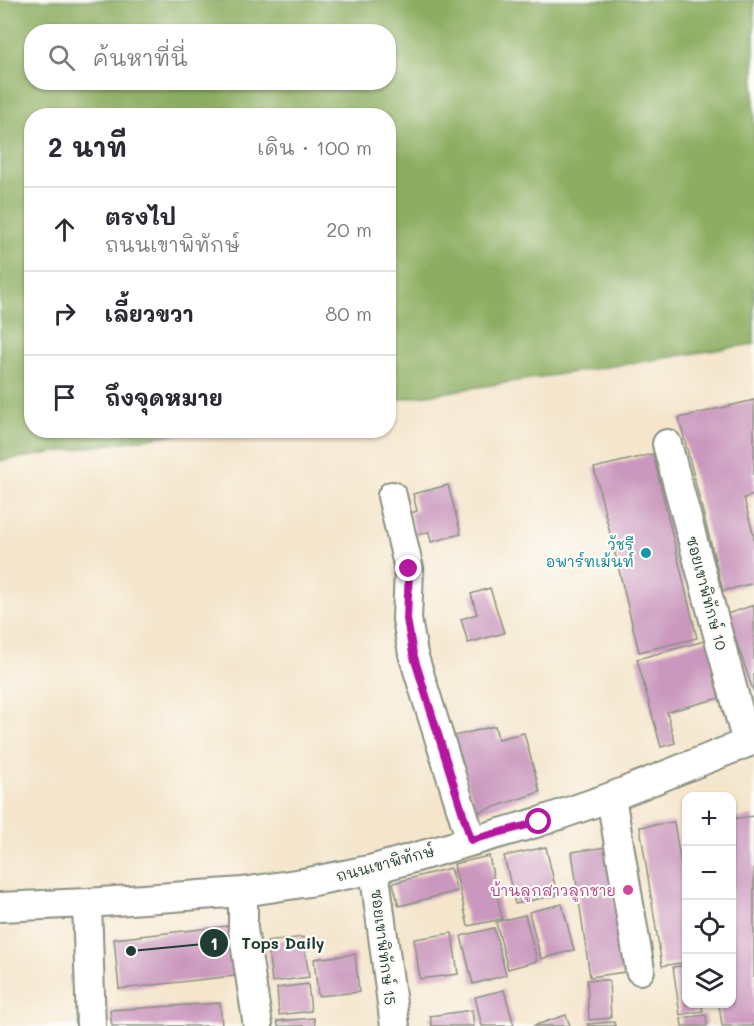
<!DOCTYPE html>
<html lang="th">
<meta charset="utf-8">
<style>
body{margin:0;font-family:Mali,"Playpen Sans Thai",sans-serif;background:#f7f7f7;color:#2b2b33}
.controls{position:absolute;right:18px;bottom:18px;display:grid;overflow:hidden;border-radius:12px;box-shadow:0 2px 4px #0004}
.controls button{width:54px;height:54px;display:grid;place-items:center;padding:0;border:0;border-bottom:2px solid #e1e1e2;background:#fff;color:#2b2b33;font:30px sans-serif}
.stop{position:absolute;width:18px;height:18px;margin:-14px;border:4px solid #b5179e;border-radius:50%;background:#fff}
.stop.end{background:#b5179e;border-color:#fff;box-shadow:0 2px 6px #0008}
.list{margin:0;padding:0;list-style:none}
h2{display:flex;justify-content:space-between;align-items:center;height:78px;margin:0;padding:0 24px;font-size:26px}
h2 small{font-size:20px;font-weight:400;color:#7c7c81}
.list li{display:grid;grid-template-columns:39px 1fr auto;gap:18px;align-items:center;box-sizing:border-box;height:84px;padding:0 24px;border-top:2px solid #e1e1e2}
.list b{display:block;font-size:22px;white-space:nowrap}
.list p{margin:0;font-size:20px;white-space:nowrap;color:#7c7c81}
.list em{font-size:20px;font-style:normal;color:#7c7c81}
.icon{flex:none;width:33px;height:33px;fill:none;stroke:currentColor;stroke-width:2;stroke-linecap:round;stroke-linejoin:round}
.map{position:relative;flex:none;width:754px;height:1026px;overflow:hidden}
.search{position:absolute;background:#fff;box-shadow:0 2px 4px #0004;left:24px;top:24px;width:372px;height:66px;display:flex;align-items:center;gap:15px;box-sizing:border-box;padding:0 21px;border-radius:24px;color:#7c7c81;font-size:22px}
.panel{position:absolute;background:#fff;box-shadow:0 2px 4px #0004;left:24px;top:108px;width:372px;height:330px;border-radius:24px}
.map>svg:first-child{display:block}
.forest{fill:#8dae62;stroke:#56764b;stroke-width:1.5;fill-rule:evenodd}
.building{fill:#ca98be}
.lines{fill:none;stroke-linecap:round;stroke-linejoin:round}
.minor-casing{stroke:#8a9180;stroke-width:32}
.minor{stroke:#fff;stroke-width:28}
.route{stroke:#b5179e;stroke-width:8}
.culture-dot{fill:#0f9aa8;stroke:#fdfcf7;stroke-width:2}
.hotel-dot{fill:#d1479c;stroke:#fdfcf7;stroke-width:2}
.labels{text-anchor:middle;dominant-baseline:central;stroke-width:4.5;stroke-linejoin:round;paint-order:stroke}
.culture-label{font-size:15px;fill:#0d838f;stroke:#fdfcf7;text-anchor:end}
.street-label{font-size:15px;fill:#1f3d34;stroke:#fdfcf7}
.hotel-label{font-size:15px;fill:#b23c85;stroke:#fdfcf7;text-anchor:end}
.leader{fill:none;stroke:#1f3d34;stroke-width:2}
.callout-dot{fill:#1f3d34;stroke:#fdfcf7;stroke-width:2}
.mark-label{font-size:18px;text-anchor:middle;font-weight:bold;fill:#fff}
.callout-label{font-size:16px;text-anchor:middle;font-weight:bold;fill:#1f3d34;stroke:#fdfcf7;stroke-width:4.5;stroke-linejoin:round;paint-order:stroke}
</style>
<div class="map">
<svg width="754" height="1026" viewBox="0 0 754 1026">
<rect width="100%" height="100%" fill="#fdfcf7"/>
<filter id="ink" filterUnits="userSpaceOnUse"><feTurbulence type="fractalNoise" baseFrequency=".0167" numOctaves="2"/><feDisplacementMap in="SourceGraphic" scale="12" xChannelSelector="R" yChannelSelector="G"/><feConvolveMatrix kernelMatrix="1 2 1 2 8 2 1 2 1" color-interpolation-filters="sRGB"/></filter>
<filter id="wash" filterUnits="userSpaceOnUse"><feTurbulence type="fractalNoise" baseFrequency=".008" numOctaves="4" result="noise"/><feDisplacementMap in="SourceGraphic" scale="24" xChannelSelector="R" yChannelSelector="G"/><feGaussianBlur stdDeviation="1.35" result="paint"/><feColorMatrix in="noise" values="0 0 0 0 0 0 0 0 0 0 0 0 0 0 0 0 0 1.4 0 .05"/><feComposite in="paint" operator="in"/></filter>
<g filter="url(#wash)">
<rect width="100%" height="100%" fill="#f4e5cb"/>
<path class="forest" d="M0,0H754V344L389,401L388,116H32V430L195,431L0,461ZM32,32H388V82H32Z"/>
<g id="blocks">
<path class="building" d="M754,400V495L744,498L754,537V583L723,591L679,418Z
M653,454L697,638L639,652L594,468Z
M448,485L461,534L431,542L429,532L416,535L410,513L417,511L413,494Z
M490,588L504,633L468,643L461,619L477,614L471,594Z
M754,605V693L727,614Z
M716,638L731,695L667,712L675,743L661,747L637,659Z
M495,726L498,739L524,733L540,792L476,813L454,736Z
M754,816V1026H722L719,1004H732V819Z
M674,822L686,897V962L662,966L640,827Z
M546,847L557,895L515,904L504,856Z
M606,847L625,972L590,977L572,852Z
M489,856L502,919L468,926L454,864Z
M450,868L457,891L399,906L393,883Z
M562,904L574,950L541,959L529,912Z
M525,915L537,961L508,969L496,922Z
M236,925L241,975L119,989L114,939Z
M494,928L506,975L473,984L461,936Z
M452,933L458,974L420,979L414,939Z
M303,937L309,977L272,982L267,942Z
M355,954L359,992L318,996L314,959Z
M686,965V1004H701L703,1011L680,1015L673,967Z
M587,980H609L611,1018L589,1020Z
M308,984L311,1011L279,1015L277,988Z
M504,990L514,1026H482L475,997Z
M220,1003L222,1026H112L110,1010Z
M472,1010L474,1026H432L430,1016Z
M566,1015L570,1026H533Z
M706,1015L707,1026H682L681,1018Z
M314,1018L315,1026H278L277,1021Z
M614,1022L615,1026H588L587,1024Z"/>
</g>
</g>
<g filter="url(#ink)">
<use href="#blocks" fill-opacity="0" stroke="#8a9180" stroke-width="1.5"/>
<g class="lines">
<g class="minor-casing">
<path id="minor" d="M667,444L747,743
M392,496L409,569L407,619L413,654L471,840
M611,797L640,970
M374,869L395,1026
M243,892V929L258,1026
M87,903L91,1026
M0,907L87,903L243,892L309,882L374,869L539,822L611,797L754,740"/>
</g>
<use href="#minor" class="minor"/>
</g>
</g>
<g class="lines" filter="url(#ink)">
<path class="route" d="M409,569L407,619L413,654L471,840L539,822"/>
</g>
<circle class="culture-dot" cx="646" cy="553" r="6"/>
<circle class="hotel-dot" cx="628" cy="890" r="6"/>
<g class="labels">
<g class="culture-label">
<text x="634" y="544">วัชรี<tspan x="634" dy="17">อพาร์ทเม้นท์</tspan></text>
</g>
<g class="street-label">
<text transform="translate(707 593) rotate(75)">ซอยเขาพิทักษ์ 10</text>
<text transform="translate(385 863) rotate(-15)">ถนนเขาพิทักษ์</text>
<text transform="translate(384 947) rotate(83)">ซอยเขาพิทักษ์ 15</text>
</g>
<g class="hotel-label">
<text x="616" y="890">บ้านลูกสาวลูกชาย</text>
</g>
</g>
<path class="leader" d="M131 951L214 943"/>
<g class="callout-dot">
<circle cx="131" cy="951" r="6"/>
<circle cx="214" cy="943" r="15"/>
</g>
<g class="mark-label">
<text x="214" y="950">1</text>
</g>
<g class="callout-label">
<text x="283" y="949">Tops Daily</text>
</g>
</svg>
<div class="controls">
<button>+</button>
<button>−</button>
<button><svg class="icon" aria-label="locate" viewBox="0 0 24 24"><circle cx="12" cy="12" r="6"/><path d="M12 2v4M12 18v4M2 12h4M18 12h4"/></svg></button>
<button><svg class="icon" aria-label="layers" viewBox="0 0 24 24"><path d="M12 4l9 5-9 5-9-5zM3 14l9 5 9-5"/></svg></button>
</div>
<div class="stop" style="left:539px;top:822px"></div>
<div class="stop end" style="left:409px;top:569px"></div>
<div class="search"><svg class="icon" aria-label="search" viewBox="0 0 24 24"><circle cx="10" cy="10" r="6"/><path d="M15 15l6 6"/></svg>ค้นหาที่นี่</div>
<section class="panel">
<h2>2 นาที<small>เดิน · 100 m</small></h2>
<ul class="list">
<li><svg class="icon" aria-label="ahead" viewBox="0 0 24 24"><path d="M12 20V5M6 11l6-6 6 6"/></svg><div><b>ตรงไป</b><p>ถนนเขาพิทักษ์</p></div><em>20 m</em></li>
<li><svg class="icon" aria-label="right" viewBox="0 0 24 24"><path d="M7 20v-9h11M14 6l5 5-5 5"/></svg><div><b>เลี้ยวขวา</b></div><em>80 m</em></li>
<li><svg class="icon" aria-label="arrive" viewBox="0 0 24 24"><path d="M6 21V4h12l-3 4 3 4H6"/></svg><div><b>ถึงจุดหมาย</b></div></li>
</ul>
</section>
</div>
